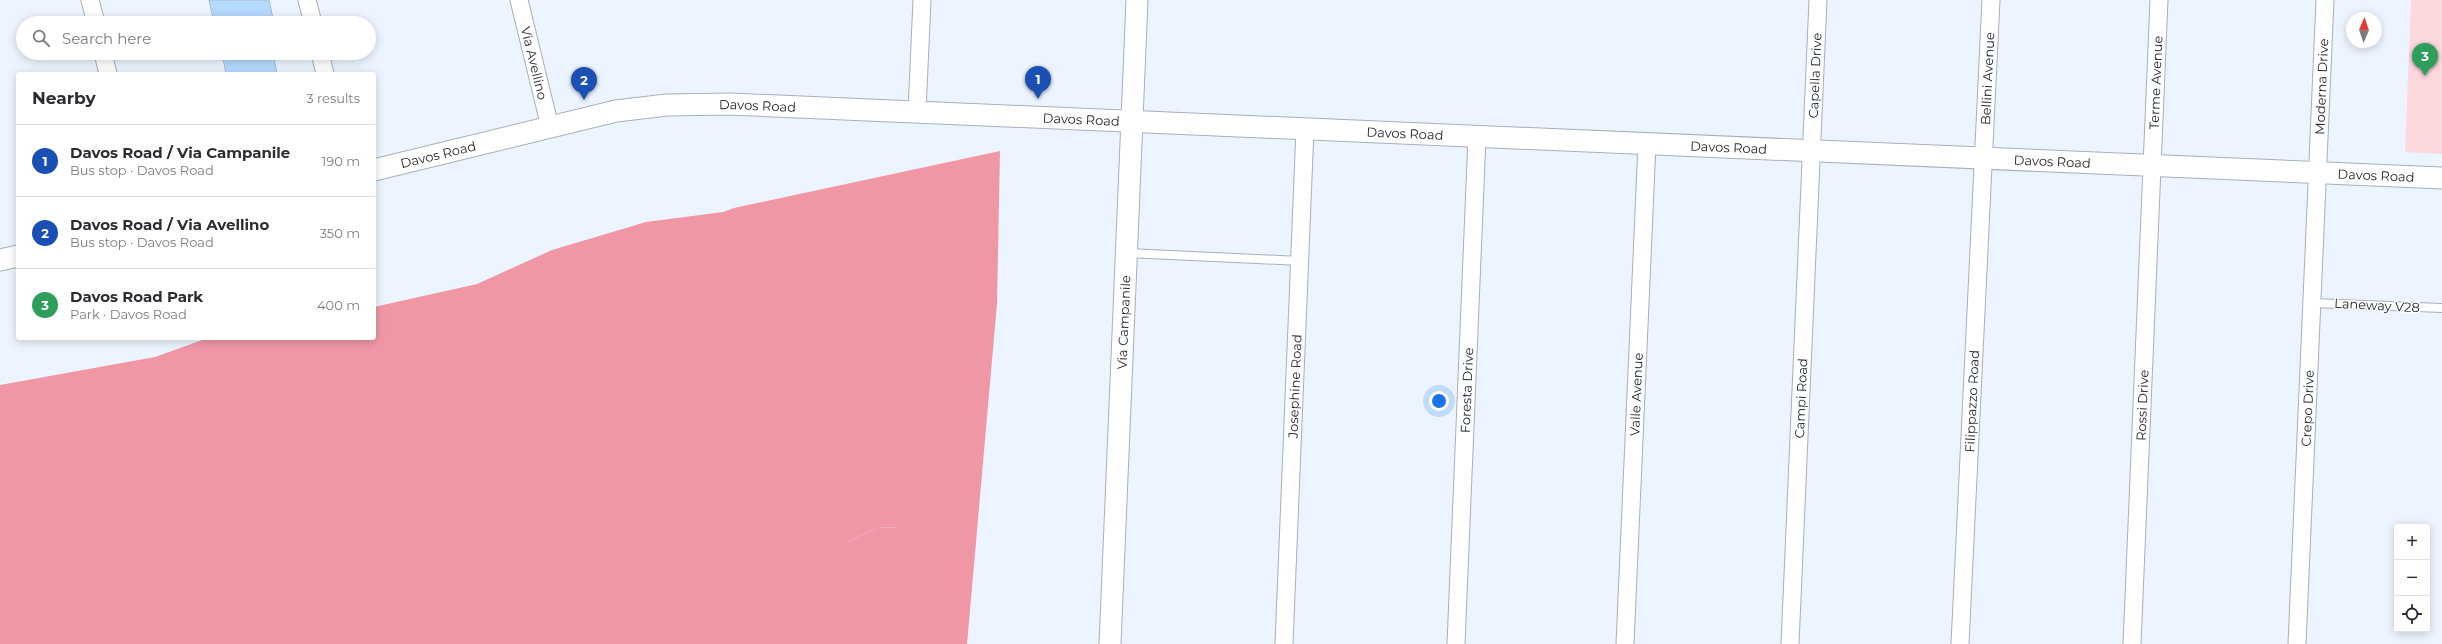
<!DOCTYPE html>
<meta charset="utf-8">
<style>
body{margin:0;font-family:Montserrat,sans-serif;background:#f2f2f3;color:#2b2b33}
.controls{position:absolute;right:12px;bottom:12px;display:grid;overflow:hidden;border-radius:4px;box-shadow:0 2px 10px #0003}
.controls button{width:36px;height:36px;display:grid;place-items:center;padding:0;border:0;border-bottom:1px solid #e1e1e2;background:#fff;color:#2b2b33;font:20px sans-serif}
.compass{position:absolute;left:2346px;top:12px;width:36px;height:36px;border-radius:50%;background:#fff;box-shadow:0 2px 10px #0003;rotate:2deg}
.you{position:absolute;left:1439px;top:401px;width:14px;height:14px;margin:-10px;border:3px solid #fff;border-radius:50%;background:#1a73e8;box-shadow:0 0 0 6px #1a73e833}
.badge{display:grid;place-items:center;width:26px;height:26px;border-radius:50%;background:#1a73e8;color:#fff;font-size:13px;font-weight:700}
.pin{position:absolute;translate:-50% -33px;filter:drop-shadow(0 1px 2px #0008)}
.pin::after{content:'';position:absolute;top:21px;width:14px;height:12px;background:inherit;clip-path:polygon(0 0,100% 0,50% 100%)}
.list{margin:0;padding:0;list-style:none}
h2{display:flex;justify-content:space-between;align-items:center;height:52px;margin:0;padding:0 16px;font-size:17px}
h2 small{font-size:13px;font-weight:400;color:#7c7c81}
.list li{display:grid;grid-template-columns:26px 1fr auto;gap:12px;align-items:center;box-sizing:border-box;height:72px;padding:0 16px;border-top:1px solid #e1e1e2}
.list b{display:block;font-size:15px;white-space:nowrap}
.list p{margin:0;font-size:13px;white-space:nowrap;color:#7c7c81}
.list em{font-size:13px;font-style:normal;color:#7c7c81}
.icon{flex:none;width:22px;height:22px;fill:none;stroke:currentColor;stroke-width:2;stroke-linecap:round;stroke-linejoin:round}
.map{position:relative;flex:none;width:2442px;height:644px;overflow:hidden}
.search{position:absolute;background:#fff;box-shadow:0 2px 10px #0003;left:16px;top:16px;width:360px;height:44px;display:flex;align-items:center;gap:10px;box-sizing:border-box;padding:0 14px;border-radius:22px;color:#7c7c81;font-size:15px}
.panel{position:absolute;background:#fff;box-shadow:0 2px 10px #0003;left:16px;top:72px;width:360px;height:268px;border-radius:4px}
.map>svg:first-child{display:block}
.green{fill:#fdd8dc}
.forest{fill:#f097a6;fill-rule:evenodd}
.water{fill:#f198a7}
.lines{fill:none;stroke-linecap:round;stroke-linejoin:round}
.stream{stroke:#f198a7;stroke-width:5}
.building{fill:#b5daff;stroke:#aebac5}
.service-casing{stroke:#a5b0bc;stroke-width:10}
.minor-casing{stroke:#a5b0bc;stroke-width:19}
.tertiary-casing{stroke:#a5b0bc;stroke-width:23}
.service{stroke:#fff;stroke-width:8}
.minor{stroke:#fff;stroke-width:17}
.tertiary{stroke:#fff;stroke-width:21}
.labels{text-anchor:middle;dominant-baseline:central;stroke-width:3;stroke-linejoin:round;paint-order:stroke}
.street-label{font-size:13px;fill:#24292d;stroke:#fff}
</style>
<div class="map">
<svg width="2442" height="644" viewBox="0 0 2442 644">
<rect width="100%" height="100%" fill="#ecf5ff"/>
<path class="green" d="M2411,0H2442V154L2405,152Z"/>
<path class="forest" d="M1000,151L997,304L967,644H0V385L155,357L208,338H374V307L477,284L552,250L646,222L723,212L734,208ZM900,527L846,543L876,528Z"/>
<path class="water" d="M900,527L944,537L956,575L900,593L864,598L851,589L846,543L876,528Z"/>
<g class="lines">
<path class="stream" d="M68,562L81,590L138,619L165,644
M0,567L68,562L101,554L162,479L190,482L245,472L365,466L397,481L404,493L439,508L540,503L600,478H736L792,457L829,452L871,461L902,502L900,527"/>
</g>
<path class="building" d="M209,0H269L274,23H214Z
M222,53H273L277,74H226Z"/>
<g class="lines">
<g class="service-casing">
<path id="service" d="M1127,253L1300,261
M2312,303L2442,308"/>
</g>
<g class="minor-casing">
<g id="minor">
<path d="M90,0L96,23"/>
<path d="M307,0L313,23"/>
<path id="s1" d="M519,0L550,127"/>
<path d="M103,53L108,74"/>
<path d="M320,53L325,74"/>
<path d="M917,112L922,0"/>
<path id="s2" d="M1284,644L1305,129"/>
<path id="s3" d="M1456,644L1477,137"/>
<path id="s4" d="M1625,644L1647,144"/>
<path id="s5" d="M1790,644L1818,0"/>
<path id="s6" d="M1960,644L1991,0"/>
<path id="s7" d="M2132,644L2159,0"/>
<path id="s8" d="M2297,644L2325,0"/>
</g>
</g>
<g class="tertiary-casing">
<g id="tertiary">
<path id="s9" d="M374,170L616,111L667,105L730,104L2442,178"/>
<path d="M0,260L18,256"/>
<path id="s10" d="M1110,644L1137,0"/>
</g>
</g>
<use href="#service" class="service"/>
<use href="#minor" class="minor"/>
<use href="#tertiary" class="tertiary"/>
</g>
<g class="labels">
<g class="street-label">
<text stroke="none"><textPath href="#s1" startOffset="65">Via Avellino</textPath></text>
<text stroke="none"><textPath href="#s5" startOffset="569">Capella Drive</textPath></text>
<text stroke="none"><textPath href="#s6" startOffset="566">Bellini Avenue</textPath></text>
<text stroke="none"><textPath href="#s7" startOffset="562">Terme Avenue</textPath></text>
<text stroke="none"><textPath href="#s8" startOffset="558">Moderna Drive</textPath></text>
<text stroke="none"><textPath href="#s9" startOffset="391">Davos Road</textPath></text>
<text stroke="none"><textPath href="#s9" startOffset="715">Davos Road</textPath></text>
<text stroke="none"><textPath href="#s9" startOffset="1039">Davos Road</textPath></text>
<text stroke="none"><textPath href="#s9" startOffset="1363">Davos Road</textPath></text>
<text stroke="none"><textPath href="#s9" startOffset="66">Davos Road</textPath></text>
<text stroke="none"><textPath href="#s9" startOffset="1687">Davos Road</textPath></text>
<text stroke="none"><textPath href="#s9" startOffset="2011">Davos Road</textPath></text>
<text transform="translate(2377 305) rotate(3)">Laneway V28</text>
<text stroke="none"><textPath href="#s10" startOffset="322">Via Campanile</textPath></text>
<text stroke="none"><textPath href="#s2" startOffset="258">Josephine Road</textPath></text>
<text stroke="none"><textPath href="#s3" startOffset="254">Foresta Drive</textPath></text>
<text stroke="none"><textPath href="#s4" startOffset="250">Valle Avenue</textPath></text>
<text stroke="none"><textPath href="#s5" startOffset="246">Campi Road</textPath></text>
<text stroke="none"><textPath href="#s6" startOffset="243">Filippazzo Road</textPath></text>
<text stroke="none"><textPath href="#s7" startOffset="239">Rossi Drive</textPath></text>
<text stroke="none"><textPath href="#s8" startOffset="236">Crepo Drive</textPath></text>
</g>
</g>
</svg>
<div class="controls">
<button>+</button>
<button>−</button>
<button><svg class="icon" aria-label="locate" viewBox="0 0 24 24"><circle cx="12" cy="12" r="6"/><path d="M12 2v4M12 18v4M2 12h4M18 12h4"/></svg></button>
</div>
<svg class="compass" viewBox="-18 -18 36 36"><path d="M0-13l5 13h-10z" fill="#e53935"/><path d="M0 13l5-13h-10z" fill="#7c7c81"/></svg>
<div class="you"></div>
<div class="pin badge" style="left:1038px;top:99px;background:#1a4fb4">1</div>
<div class="pin badge" style="left:584px;top:100px;background:#1a4fb4">2</div>
<div class="pin badge" style="left:2425px;top:76px;background:#2e9e5b">3</div>
<div class="search"><svg class="icon" aria-label="search" viewBox="0 0 24 24"><circle cx="10" cy="10" r="6"/><path d="M15 15l6 6"/></svg>Search here</div>
<section class="panel">
<h2>Nearby<small>3 results</small></h2>
<ul class="list">
<li><span class="badge" style="background:#1a4fb4">1</span><div><b>Davos Road / Via Campanile</b><p>Bus stop · Davos Road</p></div><em>190 m</em></li>
<li><span class="badge" style="background:#1a4fb4">2</span><div><b>Davos Road / Via Avellino</b><p>Bus stop · Davos Road</p></div><em>350 m</em></li>
<li><span class="badge" style="background:#2e9e5b">3</span><div><b>Davos Road Park</b><p>Park · Davos Road</p></div><em>400 m</em></li>
</ul>
</section>
</div>
